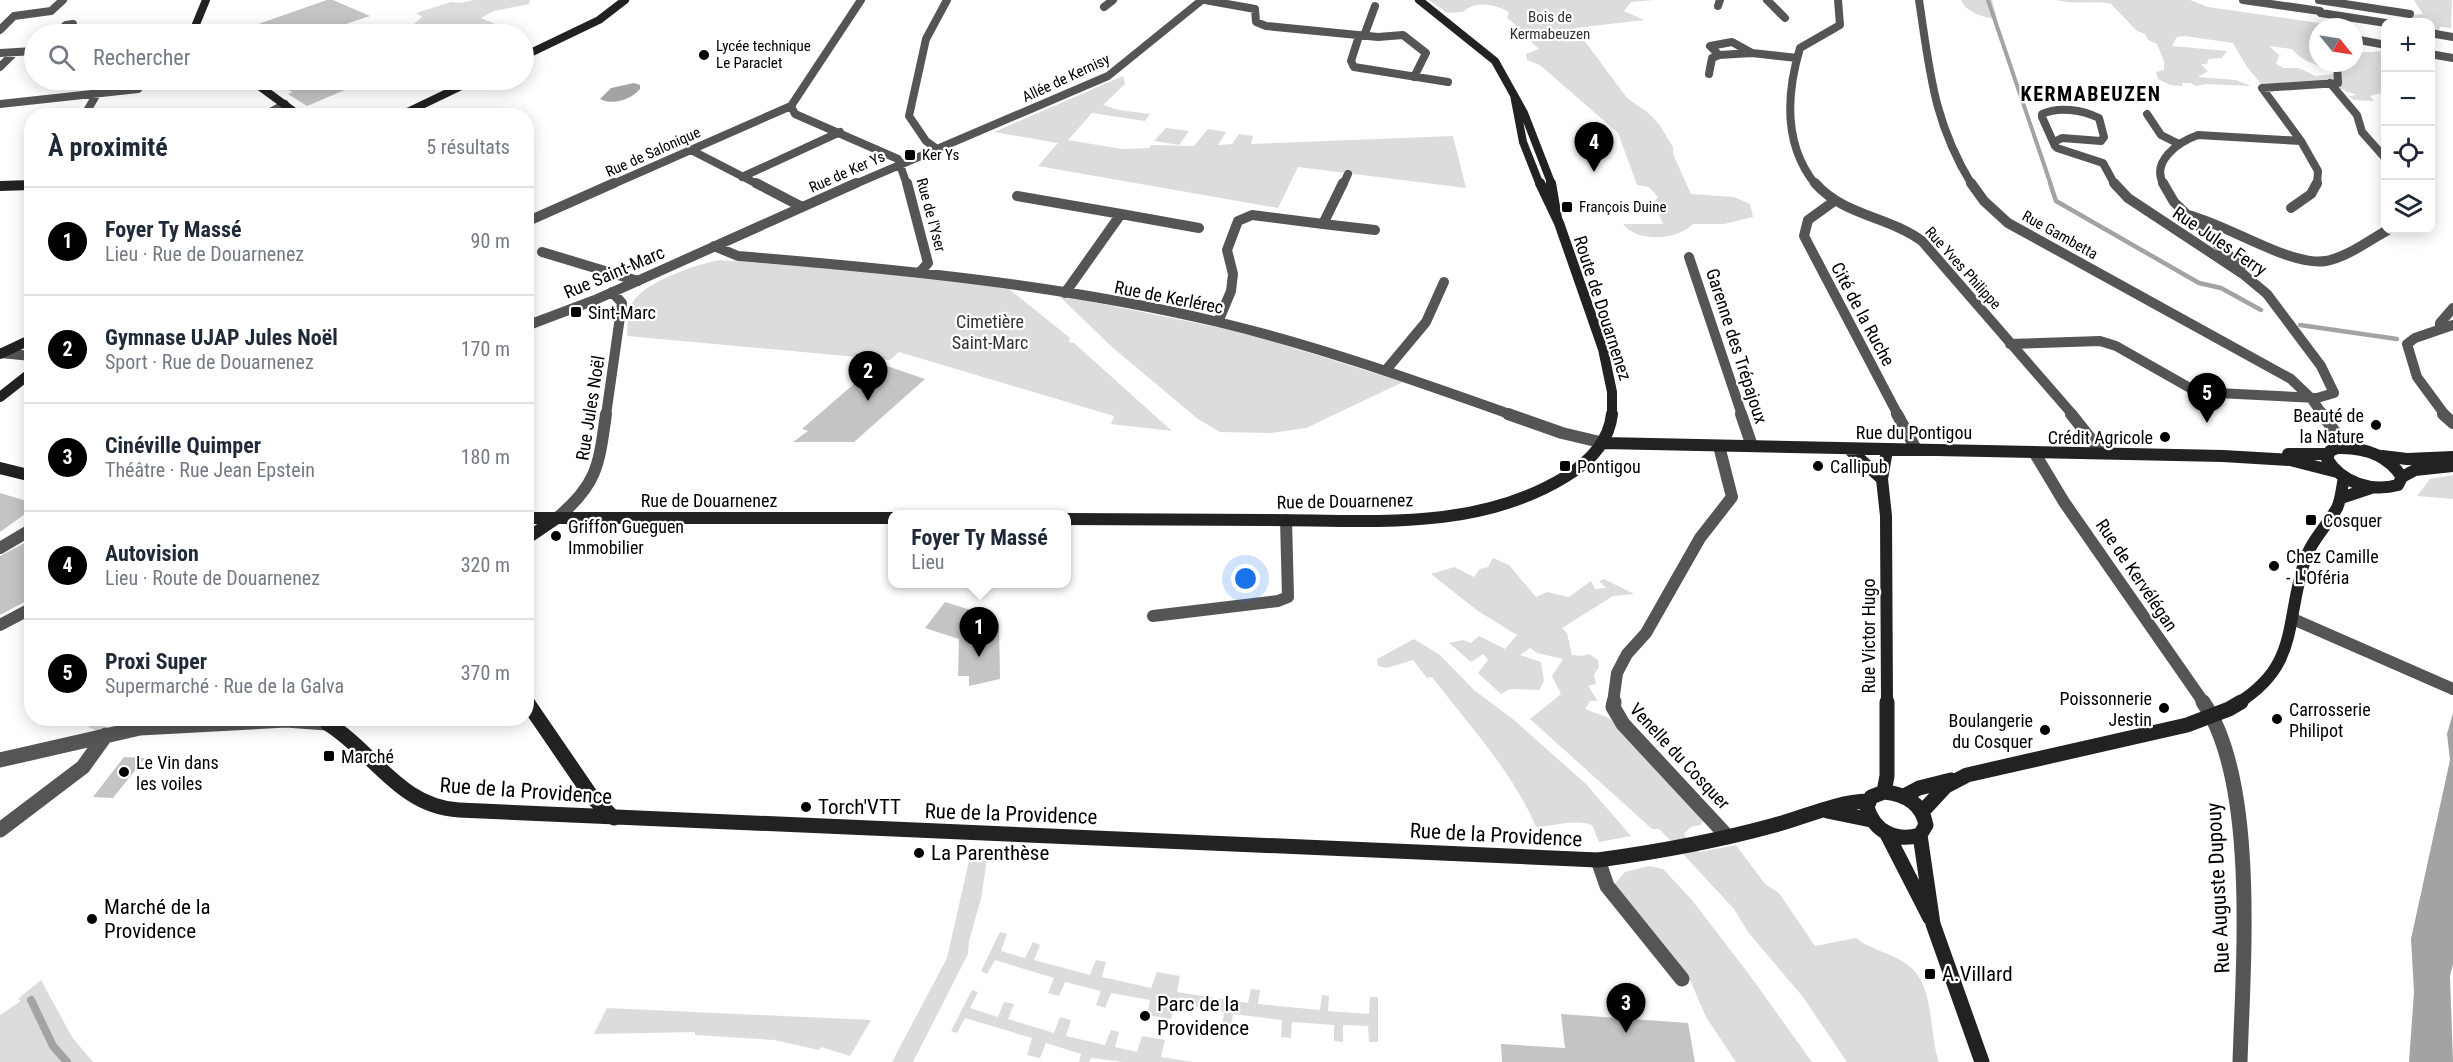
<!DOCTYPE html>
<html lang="fr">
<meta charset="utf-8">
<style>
body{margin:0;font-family:"Roboto Condensed",sans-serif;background:#f2f2f3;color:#1f2937}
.controls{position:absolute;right:18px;top:18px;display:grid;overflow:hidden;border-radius:12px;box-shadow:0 3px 15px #0003}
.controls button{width:54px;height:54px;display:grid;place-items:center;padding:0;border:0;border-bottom:2px solid #e0e1e3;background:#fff;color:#1f2937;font:30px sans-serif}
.compass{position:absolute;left:2309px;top:18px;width:54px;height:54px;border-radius:50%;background:#fff;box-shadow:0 3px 15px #0003;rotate:120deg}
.you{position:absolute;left:1246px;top:579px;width:21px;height:21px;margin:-15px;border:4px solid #fff;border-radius:50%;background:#1a73e8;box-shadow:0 0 0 9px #1a73e833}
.badge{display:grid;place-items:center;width:39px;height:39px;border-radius:50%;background:#000;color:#fff;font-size:20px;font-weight:700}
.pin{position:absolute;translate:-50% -50px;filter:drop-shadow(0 2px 3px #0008)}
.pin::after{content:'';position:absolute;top:32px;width:21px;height:18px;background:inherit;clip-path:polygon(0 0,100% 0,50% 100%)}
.popup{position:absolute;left:888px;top:510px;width:183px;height:78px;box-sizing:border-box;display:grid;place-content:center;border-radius:12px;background:#fff;filter:drop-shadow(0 2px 4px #0005);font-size:20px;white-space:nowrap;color:#747a83}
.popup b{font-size:22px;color:#1f2937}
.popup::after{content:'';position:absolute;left:50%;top:100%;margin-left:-12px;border:12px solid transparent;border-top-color:#fff}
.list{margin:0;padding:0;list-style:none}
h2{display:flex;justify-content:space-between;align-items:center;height:78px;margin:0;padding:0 24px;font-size:26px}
h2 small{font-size:20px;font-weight:400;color:#747a83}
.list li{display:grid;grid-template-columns:39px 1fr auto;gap:18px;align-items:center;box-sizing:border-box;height:108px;padding:0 24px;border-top:2px solid #e0e1e3}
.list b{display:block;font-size:22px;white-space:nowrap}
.list p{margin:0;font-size:20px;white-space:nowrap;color:#747a83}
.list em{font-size:20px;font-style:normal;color:#747a83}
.icon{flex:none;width:33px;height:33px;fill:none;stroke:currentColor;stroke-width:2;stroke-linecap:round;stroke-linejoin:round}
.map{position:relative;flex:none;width:2453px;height:1062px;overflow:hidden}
.search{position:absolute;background:#fff;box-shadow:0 3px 15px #0003;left:24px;top:24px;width:510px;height:66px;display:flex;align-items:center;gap:15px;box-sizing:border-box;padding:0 21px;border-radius:33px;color:#747a83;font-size:22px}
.panel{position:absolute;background:#fff;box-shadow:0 3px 15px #0003;left:24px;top:108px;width:510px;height:618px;border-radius:24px}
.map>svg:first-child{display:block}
.green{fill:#dcdcdc}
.water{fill:#a3a3a3}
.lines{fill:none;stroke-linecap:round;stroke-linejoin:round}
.stream-far2{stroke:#a3a3a3;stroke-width:4}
.stream-far1{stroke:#a3a3a3;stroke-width:4.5}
.stream{stroke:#a3a3a3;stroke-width:8}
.building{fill:#c4c4c4}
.street-tunnel{stroke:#d9d9d9;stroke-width:15;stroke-dasharray:15 8;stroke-linecap:butt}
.street-far3{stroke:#555;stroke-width:8}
.street-far2{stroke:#555;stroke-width:10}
.street-far1{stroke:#555;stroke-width:12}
.street{stroke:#555;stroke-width:15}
.secondary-far3{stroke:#222;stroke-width:8}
.secondary-far2{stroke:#222;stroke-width:10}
.secondary-far1{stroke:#222;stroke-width:12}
.secondary{stroke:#222;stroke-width:15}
.poi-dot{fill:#000;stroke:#fff;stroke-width:2}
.labels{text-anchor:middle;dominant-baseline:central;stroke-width:4.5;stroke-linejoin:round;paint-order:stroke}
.far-park-label{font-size:15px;fill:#333;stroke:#fff}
.far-poi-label{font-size:15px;fill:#000;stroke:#fff;text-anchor:start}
.far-street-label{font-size:15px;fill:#000;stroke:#fff}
.street-label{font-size:18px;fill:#000;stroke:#fff}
.poi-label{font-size:18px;fill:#000;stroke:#fff;text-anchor:start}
.park-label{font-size:18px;fill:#333;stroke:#fff}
.far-district-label{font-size:20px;font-weight:bold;letter-spacing:1.5px;fill:#000;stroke:#fff}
.near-street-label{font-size:21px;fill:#000;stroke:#fff}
.near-poi-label{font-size:21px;fill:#000;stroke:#fff;text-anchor:start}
</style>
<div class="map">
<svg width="2453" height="1062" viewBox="0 0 2453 1062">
<rect width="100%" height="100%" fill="#fff"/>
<path class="green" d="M474,0H530L529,4L494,11L481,18L500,26L486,34H410L406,31L422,17L416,13L451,2L460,3Z
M1429,0H1654L1631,2L1624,11L1644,20L1575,28L1627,98L1647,112L1659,124L1673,147V154L1691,194L1734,197L1750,204L1753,217L1724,224H1693C1678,240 1637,243 1623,224H1663L1654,202L1658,197L1649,187L1637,185L1618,133L1540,65L1527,60L1526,54L1539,49C1527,39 1520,27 1507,18L1509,12C1495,4 1475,0 1463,12L1447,13Z
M1961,0H1992L1997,19C1984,18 1966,12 1961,0Z
M2056,0H2190L2208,7L2319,23L2324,27H2318V63H2330L2329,67C2312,65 2302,60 2292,49L2269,46L2279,55L2276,64L2284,68H2299L2315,76L2342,73L2343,63H2354V53L2385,51V92L2370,96L2374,101L2354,100L2349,96L2357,95L2319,81L2261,84L2247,67L2233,43L2185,36L2177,37L2172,46L2227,51L2222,58L2209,59L2207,64H2201L2208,71L2198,77L2236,80L2251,86L2206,84L2196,86L2191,83H2182V86L2170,85L2158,79L2156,72L2164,70V61L2157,44L2148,40L2145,34L2137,31L2111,4C2092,0 2076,5 2056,0Z
M2414,0H2452L2451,28L2440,27L2436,38L2431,39L2430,22H2403L2402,20L2411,15L2423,14Z
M1123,76L1125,84L1103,105L1119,110L1150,114L1145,121L1092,113L1068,140L1122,149L1149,148L1151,145L1194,146L1208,129L1226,132L1218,145L1232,144L1239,134L1253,136L1251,144L1453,136L1466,188L1298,167L1278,208L1038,166L1058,143L994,132Z
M1166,128L1189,131L1179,145L1154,141Z
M719,260L897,273L1009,289L1070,338L1069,342L1074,343L1172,431L1111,424L1114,416L899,352L890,360L627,336C628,327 627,315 630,307C639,283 695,265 719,260Z
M1058,295L1246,333L1403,382L1306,428L1271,433L1220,432L1198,419L1112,347Z
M2453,475V499L2417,496L2430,479Z
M1493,558L1509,565L1536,597L1547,592L1569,597L1591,581L1595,589L1606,588L1599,581L1604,579L1634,594L1613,596L1562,628L1567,633L1572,655L1582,656L1589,654L1598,660L1599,667L1594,674L1596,684L1588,686L1598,701H1590L1585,709L1609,718L1704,817L1701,825L1691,827L1684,834L1687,838L1672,842L1659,829H1652L1530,719L1561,694L1552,676L1563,659L1537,653L1530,648L1520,655L1541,662L1544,681L1539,690L1510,689L1501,694L1478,673L1488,660L1483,654L1471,662L1449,643L1463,640L1471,643L1479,636L1505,649L1517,635L1478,611L1431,574L1454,567L1474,577L1480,569L1488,567Z
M1414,639L1440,655L1474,690L1514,720L1586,784L1631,836L1599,842L1592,825C1574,819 1555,826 1536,827C1513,772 1468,724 1432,677L1427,678L1413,660L1387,668L1378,666L1377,659Z
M1736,845L1765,884L1779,893L1815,946L1856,938C1871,950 1889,952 1905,963C1936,982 1928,1032 1939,1062H1847L1803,997L1748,932L1734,909L1683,854L1695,849L1700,852Z
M971,852L988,853L981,899L969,941L968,954L913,1062H892L947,958Z
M1649,866L1663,869L1692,900L1748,973L1812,1062H1736L1706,1017L1690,980L1614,885L1625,872Z
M1000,932L1007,934L1001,951L1025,958L1033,942L1040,945L1034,960L1090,975L1096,960L1106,962L1102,977L1151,988L1157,972L1180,976L1177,992L1248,1003L1251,989L1260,990L1258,1004L1320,1010L1322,995L1329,996L1328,1011L1369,1014L1370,997H1378V1042H1369L1368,1026L1343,1025V1042L1334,1041V1025L1292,1022L1291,1038L1281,1037L1282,1020L1233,1014L1231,1028L1222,1027L1224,1012L1175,1003L1171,1019L1147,1015L1150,1000L1111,993L1105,1008L1096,1005L1101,991L1065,982L1059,996L1048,993L1054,978L995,960L987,974L981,971Z
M41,980L72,1037L93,1062H0V1015L21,1001L18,999Z
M972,990L978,992L970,1008L998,1017L1004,1002L1014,1004L1008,1019L1054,1033L1060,1017L1071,1020L1066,1036L1105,1045L1111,1030L1119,1032L1115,1047L1137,1052L1142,1036L1165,1040L1161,1057L1193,1062H1123L1091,1058L1089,1062H1079L1081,1054L1046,1043L1040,1058L1027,1055L1032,1038L965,1018L957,1033L951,1031Z
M607,1008L871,1020L850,1056L821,1047L819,1050L774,1040L695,1035V1032L594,1034Z"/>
<path class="water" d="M634,83L640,85V89C632,99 613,106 600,99L611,88Z
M2453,713V964L2450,976L2453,1062H2409L2414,992L2411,939L2450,760L2447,734Z"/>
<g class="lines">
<path class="stream-far2" d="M1988,0L2051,185"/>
<path class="stream-far1" d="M2050,183L2056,201L2199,283L2221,288L2261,310
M2300,325L2397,339"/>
<path class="stream" d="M31,1000L53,1046L67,1062"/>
</g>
<path class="building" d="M327,0H333L370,16L316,34H239L238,31Z
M267,80H320L347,89L307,106L288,94L293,92Z
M878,363L925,379L854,442H793L808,431L802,429Z
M0,493L30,502L24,507L32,509L0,532Z
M32,539V598L0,615V556Z
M945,602L993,617L999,624L1000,679L969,686V676H958L959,639L925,628Z
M124,757L145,758L113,798L93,797Z
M1561,1014L1688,1023L1695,1062H1502L1501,1044L1565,1048Z"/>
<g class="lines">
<path class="street-tunnel" d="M95,730L100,718"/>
<path class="street-far3" d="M1205,0L1255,9L1256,22L1266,26L1378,37L1403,35L1426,53L1414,77
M1767,0L1785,18
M1919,0C1930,72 1933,121 1972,185
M2243,0L2320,11
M2319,0L2410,14
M1718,6L1720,0
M1104,7L1113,0
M2321,13L2386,23
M0,30L14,16L51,11L63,0
M2430,33L2453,37
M56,34L66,25L73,24
M1359,36L1351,61L1354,67L1448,82
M1364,36L1375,6
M2354,39L2386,45
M1732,42L1752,53L1719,55L1710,46Z
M0,53L34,51
M1752,53L1797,58
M2430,54L2453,58
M0,67L14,53
M1709,74L1712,58L1719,55
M2330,83L2357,115L2362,132L2386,159
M0,104L138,89
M791,106L795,114L898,159L907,185
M2147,114L2161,135L2179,144
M84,116L105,80
M263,116L285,104
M2301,141L2318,171L2317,185
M2054,142L2062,138L2101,141L2104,137L2099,118C2082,110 2059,106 2042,114V117L2055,146L2057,148L2103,163L2115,185
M937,149L926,141L909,116L926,39L947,0
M691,150L759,185
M742,177L840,132
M611,185L791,106L861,0
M853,185L1108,76L1202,0
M1343,185L1348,174
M1816,185C1784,146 1786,95 1800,48L1840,25L1838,0
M2164,185C2150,162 2178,142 2198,135L2301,141L2262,88L2338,83L2337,63"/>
<path class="street-far2" d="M756,183L802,207
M907,183L928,263L920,272
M1815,183C1844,216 1888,216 1922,241L2073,415
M1971,183L1984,201L2008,223L2291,379L2311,398L2323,415
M2163,183L2174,202L2241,267
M1017,196L1121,214L1065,293
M1833,202L1808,220L1804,236L1898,415
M2291,208L2311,194L2317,183
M1121,214L1199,228
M2188,215C2227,224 2290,267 2326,261C2348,257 2369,240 2388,230
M526,222L614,183
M1323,224L1375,230
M714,246L738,256C897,269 1063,285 1218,322C1318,346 1416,381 1512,415
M542,252L638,281
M1689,257L1742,415
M1218,322L1231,291L1233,274L1227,250L1238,221L1252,215L1323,224L1343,183
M526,326L595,300L856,183
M2440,329V323L2453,308
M2010,344L2100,341L2116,346L2197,392L2317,398L2334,393L2321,366L2267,294L2243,274L2128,198L2114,183
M0,353L32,356
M1386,370L1426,322L1444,282
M606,415L622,303L612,292
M2445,415L2417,377L2407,344L2415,338L2453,325"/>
<path class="street-far1" d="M1508,414L1562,433L1604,443
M1741,414L1752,446
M1897,414L1916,449
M2071,414L2102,453
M2322,414L2346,447
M2443,414L2453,423
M2034,452L2064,502L2204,703
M557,518C598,484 599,464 606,414
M0,548L32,529
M1153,616L1278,601L1288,597L1286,520
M2293,619L2453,689
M0,625L32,608
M1613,703L1617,673L1627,654L1646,633L1700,538L1732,497L1719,446"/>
<path class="street" d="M1614,702L1613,707L1623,724L1728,837
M2203,702C2258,781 2243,965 2240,1062
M0,760L140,728L286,720L327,723
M0,830L83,767L106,735
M1598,860L1607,886L1682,979"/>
<path class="secondary-far3" d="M1419,0L1495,61L1524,113L1552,185
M192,34L206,0
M524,56L599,20L625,0
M251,80L300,116
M1514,95L1523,142L1540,185
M399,116L474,80"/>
<path class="secondary-far2" d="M1540,183L1559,223L1603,349L1612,392V415
M1551,183L1557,218
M0,186L32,185
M0,354L32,339
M0,397L32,372"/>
<path class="secondary-far1" d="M1604,443L2223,456L2290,460L2337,472
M2337,448C2363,447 2387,454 2402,477L2398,485C2371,492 2342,483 2327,459L2330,451Z
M1850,450L1882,479
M2288,454H2328
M2382,456L2407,459L2453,457
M0,468L32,476
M2402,477L2415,470L2453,466
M2341,498L2371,488
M526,518H892
M1066,519C1133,519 1200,520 1267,520C1368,520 1475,532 1565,477C1588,463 1609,442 1612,414
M526,539L557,518
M526,700L528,703
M1887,703L1886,516L1882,479L1887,450
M2238,703C2299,665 2285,624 2304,563C2310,542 2326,527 2337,508C2341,500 2342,487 2344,477"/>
<path class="secondary" d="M527,702L592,797L614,818
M332,718L327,723C374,752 400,807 459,810L1598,860C1657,852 1717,841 1775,825C1806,817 1835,802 1868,801
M1884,792L1887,776V702
M1884,792C1905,794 1922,803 1926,825L1920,835C1896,842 1874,832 1867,807L1871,797Z
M1904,796L1919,788L1951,780
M1827,811L1871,820
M1922,812L1946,786L1967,775L2187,725L2229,709L2241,702
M1887,834L1930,918
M1920,835L1933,924L1982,1062"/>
</g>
<g class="poi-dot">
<circle cx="704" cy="55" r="6"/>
<rect x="904" y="149" width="12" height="12" rx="3"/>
<rect x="1561" y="201" width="12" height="12" rx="3"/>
<rect x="570" y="306" width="12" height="12" rx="3"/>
<circle cx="2376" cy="425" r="6"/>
<circle cx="2165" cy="437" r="6"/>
<rect x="1559" y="460" width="12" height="12" rx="3"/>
<circle cx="1818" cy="466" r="6"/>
<rect x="2305" y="514" width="12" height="12" rx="3"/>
<circle cx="556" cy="536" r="6"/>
<circle cx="2274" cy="566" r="6"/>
<circle cx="2164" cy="708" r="6"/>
<circle cx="2277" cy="719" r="6"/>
<circle cx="2045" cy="730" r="6"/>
<rect x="323" y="750" width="12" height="12" rx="3"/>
<circle cx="124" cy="772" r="6"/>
<circle cx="806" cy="807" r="6"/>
<circle cx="919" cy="853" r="6"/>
<circle cx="92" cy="919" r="6"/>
<rect x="1924" y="968" width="12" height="12" rx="3"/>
<circle cx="1145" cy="1016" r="6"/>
</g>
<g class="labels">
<g class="far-park-label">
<text x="1550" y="17">Bois de<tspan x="1550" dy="17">Kermabeuzen</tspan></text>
</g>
<g class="far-poi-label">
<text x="716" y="46">Lycée technique<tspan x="716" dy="17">Le Paraclet</tspan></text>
<text x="922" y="155">Ker Ys</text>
<text x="1579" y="207">François Duine</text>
</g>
<g class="far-street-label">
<text transform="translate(1066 78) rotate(-25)">Allée de Kernisy</text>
<text transform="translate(653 152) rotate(-24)">Rue de Salonique</text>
<text transform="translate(847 172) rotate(-24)">Rue de Ker Ys</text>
<text transform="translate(931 215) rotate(75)">Rue de l'Yser</text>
<text transform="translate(2060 235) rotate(29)">Rue Gambetta</text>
<text transform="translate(1963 268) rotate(48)">Rue Yves Philippe</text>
</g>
<g class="street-label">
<text transform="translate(2220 241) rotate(34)">Rue Jules Ferry</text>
<text transform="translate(614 272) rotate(-23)">Rue Saint-Marc</text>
<text transform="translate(1169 297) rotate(11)">Rue de Kerlérec</text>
<text transform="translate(1603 308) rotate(72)">Route de Douarnenez</text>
<text transform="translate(1863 314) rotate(62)">Cité de la Ruche</text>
<text transform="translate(1737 346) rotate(72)">Garenne des Trépajoux</text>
<text transform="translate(590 408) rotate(-81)">Rue Jules Noël</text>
<text x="1914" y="432">Rue du Pontigou</text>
<text x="709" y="500">Rue de Douarnenez</text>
<text transform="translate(1345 501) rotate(-1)">Rue de Douarnenez</text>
<text transform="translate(2137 575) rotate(56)">Rue de Kervélégan</text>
<text transform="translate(1868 636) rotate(-90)">Rue Victor Hugo</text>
<text transform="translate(1680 756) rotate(47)">Venelle du Cosquer</text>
</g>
<g class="poi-label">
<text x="588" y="312">Sint-Marc</text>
<text x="2364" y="415" text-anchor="end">Beauté de<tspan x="2364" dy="21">la Nature</tspan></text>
<text x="2153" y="437" text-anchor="end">Crédit Agricole</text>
<text x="1577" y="466">Pontigou</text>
<text x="1830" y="466">Callipub</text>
<text x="2323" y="520">Cosquer</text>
<text x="568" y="526">Griffon Gueguen<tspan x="568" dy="21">Immobilier</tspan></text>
<text x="2286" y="556">Chez Camille<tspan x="2286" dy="21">- L'Oféria</tspan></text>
<text x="2152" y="698" text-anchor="end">Poissonnerie<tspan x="2152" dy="21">Jestin</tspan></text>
<text x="2289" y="709">Carrosserie<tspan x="2289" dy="21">Philipot</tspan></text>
<text x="2033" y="720" text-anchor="end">Boulangerie<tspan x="2033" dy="21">du Cosquer</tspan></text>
<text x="341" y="756">Marché</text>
<text x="136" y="762">Le Vin dans<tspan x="136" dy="21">les voiles</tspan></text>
</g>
<g class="park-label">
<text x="990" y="321">Cimetière<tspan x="990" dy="21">Saint-Marc</tspan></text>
</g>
<g class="far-district-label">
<text x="2091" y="94">KERMABEUZEN</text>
</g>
<g class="near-street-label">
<text transform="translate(526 791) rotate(4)">Rue de la Providence</text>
<text transform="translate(1011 814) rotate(2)">Rue de la Providence</text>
<text transform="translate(1496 835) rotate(3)">Rue de la Providence</text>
<text transform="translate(2218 888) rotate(-93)">Rue Auguste Dupouy</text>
</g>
<g class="near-poi-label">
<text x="818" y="807">Torch'VTT</text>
<text x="931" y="853">La Parenthèse</text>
<text x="104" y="907">Marché de la<tspan x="104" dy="24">Providence</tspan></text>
<text x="1942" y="974">A.Villard</text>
<text x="1157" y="1004">Parc de la<tspan x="1157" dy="24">Providence</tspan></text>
</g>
</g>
</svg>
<div class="controls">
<button>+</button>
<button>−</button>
<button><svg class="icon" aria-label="locate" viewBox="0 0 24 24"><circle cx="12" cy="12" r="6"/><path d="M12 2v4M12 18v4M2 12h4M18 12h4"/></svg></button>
<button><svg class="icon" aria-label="layers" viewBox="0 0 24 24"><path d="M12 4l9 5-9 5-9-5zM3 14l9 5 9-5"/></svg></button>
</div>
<svg class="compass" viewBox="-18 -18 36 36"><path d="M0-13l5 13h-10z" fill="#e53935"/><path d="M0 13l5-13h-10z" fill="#747a83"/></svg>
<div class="you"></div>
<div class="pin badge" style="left:979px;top:657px">1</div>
<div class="popup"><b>Foyer Ty Massé</b>Lieu</div>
<div class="pin badge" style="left:868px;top:401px">2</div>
<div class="pin badge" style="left:1626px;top:1033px">3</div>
<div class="pin badge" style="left:1594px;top:172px">4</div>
<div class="pin badge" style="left:2207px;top:423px">5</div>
<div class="search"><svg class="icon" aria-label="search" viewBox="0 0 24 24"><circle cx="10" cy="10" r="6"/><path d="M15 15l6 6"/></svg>Rechercher</div>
<section class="panel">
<h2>À proximité<small>5 résultats</small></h2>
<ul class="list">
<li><span class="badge">1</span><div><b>Foyer Ty Massé</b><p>Lieu · Rue de Douarnenez</p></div><em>90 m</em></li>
<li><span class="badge">2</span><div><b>Gymnase UJAP Jules Noël</b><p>Sport · Rue de Douarnenez</p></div><em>170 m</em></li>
<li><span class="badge">3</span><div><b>Cinéville Quimper</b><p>Théâtre · Rue Jean Epstein</p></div><em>180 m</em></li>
<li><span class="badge">4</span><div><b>Autovision</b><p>Lieu · Route de Douarnenez</p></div><em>320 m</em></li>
<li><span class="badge">5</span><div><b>Proxi Super</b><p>Supermarché · Rue de la Galva</p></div><em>370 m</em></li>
</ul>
</section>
</div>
